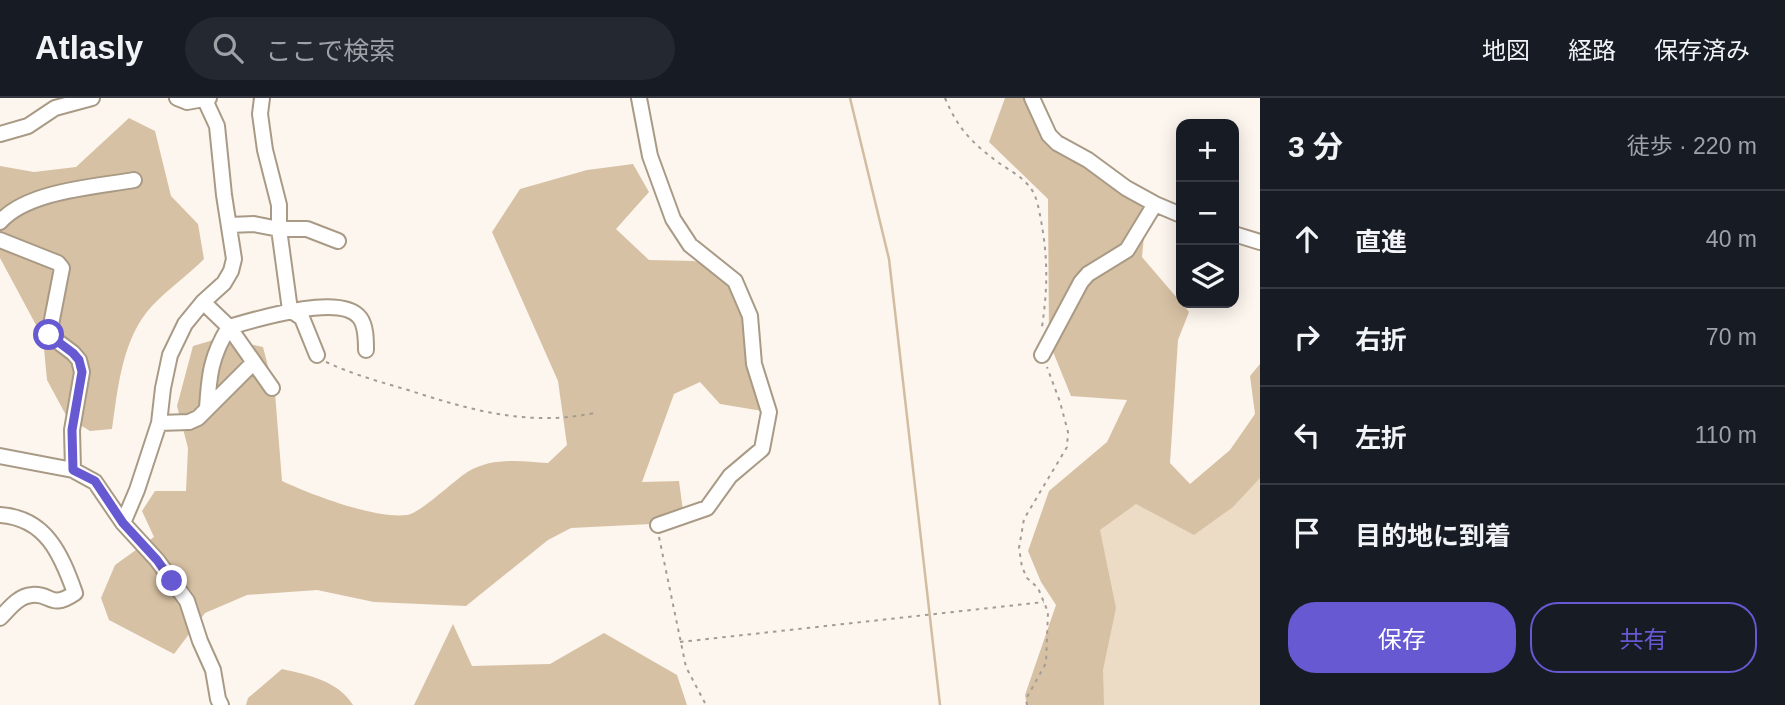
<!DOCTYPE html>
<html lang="ja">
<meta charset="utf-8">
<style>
body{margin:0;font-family:Helvetica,"Noto Sans JP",sans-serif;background:#242831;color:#f1f3f6}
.controls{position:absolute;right:21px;top:21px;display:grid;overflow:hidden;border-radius:14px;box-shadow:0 4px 18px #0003}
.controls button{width:63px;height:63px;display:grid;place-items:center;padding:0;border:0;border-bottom:2px solid #363941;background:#171b24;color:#f1f3f6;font:35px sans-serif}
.stop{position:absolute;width:21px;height:21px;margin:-16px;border:5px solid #6659d2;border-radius:50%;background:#fff}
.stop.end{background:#6659d2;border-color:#fff;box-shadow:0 2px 7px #0008}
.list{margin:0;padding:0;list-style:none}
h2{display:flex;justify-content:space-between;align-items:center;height:91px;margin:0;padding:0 28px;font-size:30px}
h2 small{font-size:23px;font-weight:400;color:#9ea1a6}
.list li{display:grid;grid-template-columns:46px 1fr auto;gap:21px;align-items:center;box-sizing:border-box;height:98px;padding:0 28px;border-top:2px solid #363941}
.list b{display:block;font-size:26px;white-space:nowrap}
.list em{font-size:23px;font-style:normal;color:#9ea1a6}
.actions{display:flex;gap:14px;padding:21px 28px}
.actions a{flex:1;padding:16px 0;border:2px solid #6659d2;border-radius:28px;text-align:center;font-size:24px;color:#6659d2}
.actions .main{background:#6659d2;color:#fff}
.icon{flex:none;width:38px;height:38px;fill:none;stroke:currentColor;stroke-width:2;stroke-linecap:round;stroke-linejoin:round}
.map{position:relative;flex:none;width:1260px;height:607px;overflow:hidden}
header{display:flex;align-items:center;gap:42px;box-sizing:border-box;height:98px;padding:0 35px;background:#171b24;border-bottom:2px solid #363941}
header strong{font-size:33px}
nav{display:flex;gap:38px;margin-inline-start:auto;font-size:24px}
.search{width:490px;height:63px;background:#242831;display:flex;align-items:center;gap:18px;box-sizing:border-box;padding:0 24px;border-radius:38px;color:#9ea1a6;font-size:26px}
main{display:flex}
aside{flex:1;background:#171b24}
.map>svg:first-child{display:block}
.green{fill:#eddcc5}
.forest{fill:#d7c1a4}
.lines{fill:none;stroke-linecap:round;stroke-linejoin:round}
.stream{stroke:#d3bda1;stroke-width:2.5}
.minor-casing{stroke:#a99a86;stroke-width:18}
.path{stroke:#a39c94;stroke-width:2;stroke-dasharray:3.5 5;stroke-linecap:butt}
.minor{stroke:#fff;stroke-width:14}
.route{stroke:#6659d2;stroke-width:9}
</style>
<header>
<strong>Atlasly</strong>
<div class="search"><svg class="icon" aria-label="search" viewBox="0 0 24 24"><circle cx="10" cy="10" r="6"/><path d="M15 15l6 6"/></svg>ここで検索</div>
<nav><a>地図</a><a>経路</a><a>保存済み</a></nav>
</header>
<main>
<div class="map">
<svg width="1260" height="607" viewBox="0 0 1260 607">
<rect width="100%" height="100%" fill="#fdf6ee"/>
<path class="green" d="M1260,354V607H1090L1083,409L1190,387Z"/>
<path class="forest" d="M1005,0H1024L1043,41L1147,107L1142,159L1189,214L1178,242L1170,365L1190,386L1230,352L1255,316L1250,278L1260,266V380L1233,409L1194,437L1136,406L1100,432L1116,510L1103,572L1104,607H1027L1025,597L1056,507L1041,484L1028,453L1049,393L1107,344L1127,302L1071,298L1047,239L1049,242L1048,101L989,44Z
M129,20L155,33L171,98L198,126L204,161C188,177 168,191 152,208C122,240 118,290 112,331L90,333L67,319L47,282L43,240L0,160V68L34,74L76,69Z
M633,66L649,94L616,131L649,162L694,163L722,172L743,212L769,314L720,306L700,284L674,296L642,384L679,383L684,420L651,426L571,430L548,442L466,508L374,504L317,492L247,497L205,515L174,556L109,522L101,500L115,467L154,439L142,413L155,393H186L188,350L177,308L193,248L220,240L263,249L275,295L282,383C312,397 375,421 407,417C421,415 454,382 469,373C493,359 522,363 548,365L567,347L558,283L492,134L520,91L587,72Z
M453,526L472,568L550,566L604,535L677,577L687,607H414Z
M282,571C309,577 338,583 353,607H246L248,600Z"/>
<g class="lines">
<path class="stream" d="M850,0L889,161L940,607"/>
<g class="minor-casing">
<path id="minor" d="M177,0L187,4L209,0
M262,0L260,16L265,52L279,107V131L290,212L302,220L317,257
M639,0L650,58L673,121L690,147L735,183L750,218L754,266L769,314L762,351L730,378L707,410L658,427
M1032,0L1049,37L1057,45L1088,62L1126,90L1155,106L1181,117
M0,36L28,28L55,10L92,0
M0,124C27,93 94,89 134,82
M230,127L254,126L279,131H307L338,143
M1234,136L1260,144
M0,142L58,165L62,170L49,237L73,255L79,262L82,274L72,332L73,372
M203,204L229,229L272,290
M1042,257L1081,184L1088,176L1127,152L1155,106
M207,311C209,277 211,258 229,229C254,222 341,194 360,220C366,228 366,242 366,252
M159,325L189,324L198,320L253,265
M0,358L73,372L95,384L123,425L157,462L187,503L200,543L213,572L218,601L221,607
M0,417C46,420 61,456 75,495C50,512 52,495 32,497C18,498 9,511 0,520
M123,425L137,392L159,325L163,290L170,257L185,226L203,204L224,185L231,173L234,161L224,97L217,28L205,2"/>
</g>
<path class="path" d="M945,0C958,31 972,45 999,65C1009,72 1021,78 1029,88C1036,96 1038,107 1040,117C1048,158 1048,188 1042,229
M326,264C352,276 380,284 408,292C470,312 529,329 594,315
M659,439L686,569L706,607
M680,544L1044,504
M1027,607L1026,601L1046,565L1048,514L1038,490L1027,480L1022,469L1019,450L1024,421L1067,349L1068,334L1060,304L1047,269"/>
<use href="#minor" class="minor"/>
</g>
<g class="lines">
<path class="route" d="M49,237L73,255L79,262L82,274L72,332L73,372L95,383L123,425L157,462L172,483"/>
</g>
</svg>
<div class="controls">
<button>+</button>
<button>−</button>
<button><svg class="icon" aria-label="layers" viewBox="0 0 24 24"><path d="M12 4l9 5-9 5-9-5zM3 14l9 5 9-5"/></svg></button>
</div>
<div class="stop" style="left:49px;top:237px"></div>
<div class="stop end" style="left:172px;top:483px"></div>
</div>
<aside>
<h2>3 分<small>徒歩 · 220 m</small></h2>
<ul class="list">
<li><svg class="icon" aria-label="ahead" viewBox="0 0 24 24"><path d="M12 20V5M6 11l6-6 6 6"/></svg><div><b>直進</b></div><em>40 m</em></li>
<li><svg class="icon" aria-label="right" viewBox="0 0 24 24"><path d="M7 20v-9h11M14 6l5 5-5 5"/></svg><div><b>右折</b></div><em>70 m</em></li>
<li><svg class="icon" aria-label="left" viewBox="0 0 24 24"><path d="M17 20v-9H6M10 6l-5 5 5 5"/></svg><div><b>左折</b></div><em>110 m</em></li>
<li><svg class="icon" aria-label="arrive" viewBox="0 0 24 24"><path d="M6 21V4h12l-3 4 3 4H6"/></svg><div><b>目的地に到着</b></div></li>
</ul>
<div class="actions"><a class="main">保存</a><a>共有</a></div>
</aside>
</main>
